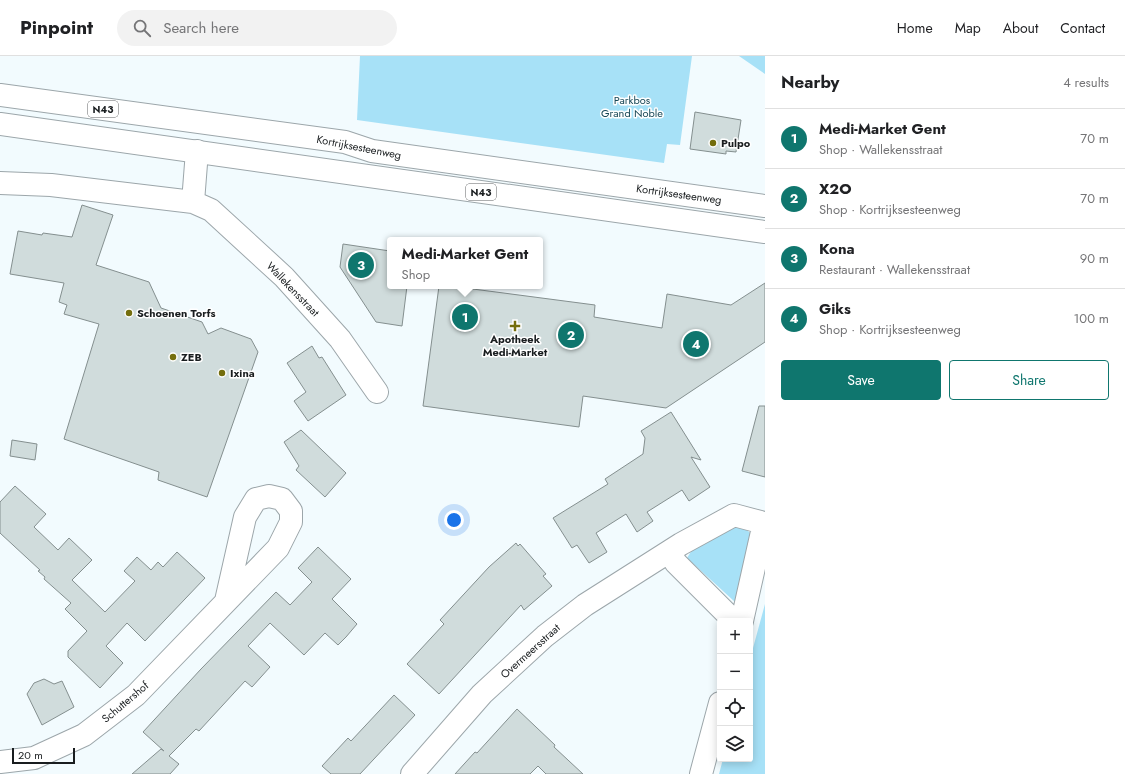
<!DOCTYPE html>
<meta charset="utf-8">
<style>
body{margin:0;font-family:Jost,sans-serif;background:#f2f2f2;color:#202124}
.controls{position:absolute;right:12px;bottom:12px;display:grid;overflow:hidden;border-radius:4px;box-shadow:0 2px 10px #0003}
.controls button{width:36px;height:36px;display:grid;place-items:center;padding:0;border:0;border-bottom:1px solid #e0e0e0;background:#fff;color:#202124;font:20px sans-serif}
.scale{position:absolute;left:12px;bottom:10px;width:63px;box-sizing:border-box;padding-left:4px;border:2px solid #191d1f;border-top:0;font-size:11px;line-height:14px;white-space:nowrap;color:#191d1f;-webkit-text-stroke:3px #fff;paint-order:stroke}
.you{position:absolute;left:454px;top:464px;width:14px;height:14px;margin:-10px;border:3px solid #fff;border-radius:50%;background:#1a73e8;box-shadow:0 0 0 6px #1a73e833}
.badge{display:grid;place-items:center;width:26px;height:26px;border-radius:50%;background:#0f766e;color:#fff;font-size:13px;font-weight:700}
.pin{position:absolute;translate:-50% -50%;border:2px solid #fff;box-shadow:0 1px 4px #0006}
.popup{position:absolute;left:387px;top:181px;width:156px;height:52px;box-sizing:border-box;display:grid;place-content:center;border-radius:4px;background:#fff;filter:drop-shadow(0 1px 3px #0005);font-size:13px;white-space:nowrap;color:#757577}
.popup b{font-size:15px;color:#202124}
.popup::after{content:'';position:absolute;left:50%;top:100%;margin-left:-8px;border:8px solid transparent;border-top-color:#fff}
.list{margin:0;padding:0;list-style:none}
h2{display:flex;justify-content:space-between;align-items:center;height:52px;margin:0;padding:0 16px;font-size:17px}
h2 small{font-size:13px;font-weight:400;color:#757577}
.list li{display:grid;grid-template-columns:26px 1fr auto;gap:12px;align-items:center;box-sizing:border-box;height:60px;padding:0 16px;border-top:1px solid #e0e0e0}
.list b{display:block;font-size:15px;white-space:nowrap}
.list p{margin:0;font-size:13px;white-space:nowrap;color:#757577}
.list em{font-size:13px;font-style:normal;color:#757577}
.actions{display:flex;gap:8px;padding:12px 16px}
.actions a{flex:1;padding:9px 0;border:1px solid #0f766e;border-radius:4px;text-align:center;font-size:14px;color:#0f766e}
.actions .main{background:#0f766e;color:#fff}
.icon{flex:none;width:22px;height:22px;fill:none;stroke:currentColor;stroke-width:2;stroke-linecap:round;stroke-linejoin:round}
.map{position:relative;flex:none;width:765px;height:718px;overflow:hidden}
header{display:flex;align-items:center;gap:24px;box-sizing:border-box;height:56px;padding:0 20px;background:#fff;border-bottom:1px solid #e0e0e0}
header strong{font-size:19px}
nav{display:flex;gap:22px;margin-inline-start:auto;font-size:14px}
.search{width:280px;height:36px;background:#f2f2f2;display:flex;align-items:center;gap:10px;box-sizing:border-box;padding:0 14px;border-radius:22px;color:#757577;font-size:15px}
main{display:flex}
aside{flex:1;background:#fff}
.map>svg:first-child{display:block}
.green{fill:#a7e1f7}
.building{fill:#d0dcdc;stroke:#848f8f}
.lines{fill:none;stroke-linecap:round;stroke-linejoin:round}
.minor-casing{stroke:#9ca6aa;stroke-width:24}
.major-casing{stroke:#9ca6aa;stroke-width:24}
.minor{stroke:#fff;stroke-width:22}
.major{stroke:#fff;stroke-width:22}
.poi-dot{fill:#746e0d;stroke:#fff;stroke-width:1.5}
.labels{text-anchor:middle;dominant-baseline:central;stroke-width:3;stroke-linejoin:round;paint-order:stroke}
.shield{fill:#fff;stroke:#5e6162;stroke-width:1}
.shield-label{font-size:10px;font-weight:bold;fill:#191d1f}
.park-label{font-size:11px;fill:#174756;stroke:#fff}
.poi-label{font-size:11px;font-weight:bold;fill:#191d1f;stroke:#fff;text-anchor:start}
.street-label{font-size:11px;fill:#191d1f;stroke:#fff}
</style>
<header>
<strong>Pinpoint</strong>
<div class="search"><svg class="icon" aria-label="search" viewBox="0 0 24 24"><circle cx="10" cy="10" r="6"/><path d="M15 15l6 6"/></svg>Search here</div>
<nav><a>Home</a><a>Map</a><a>About</a><a>Contact</a></nav>
</header>
<main>
<div class="map">
<svg width="765" height="718" viewBox="0 0 765 718">
<rect width="100%" height="100%" fill="#f2fbfe"/>
<path class="green" d="M360,0H692L680,89L667,88L664,107L357,64Z
M739,0H765V18Z
M738,468L752,478L735,546L687,502L692,494Z
M765,548V718H719L723,703H750V603Z"/>
<path class="building" d="M695,56L741,64L736,96L726,95V98L690,93Z
M82,149L113,159L96,209L149,226L161,252L202,266L208,278L221,272L251,283L258,296L207,441L158,424L159,416L64,383L99,268L64,258L67,249L59,246L64,227L10,218L18,175L42,179L43,177L72,181Z
M343,188L390,195V230H407L402,270L376,266L340,211Z
M765,227V286L666,352L583,340L579,371L423,350L439,230H450L595,249L594,261L662,272L667,238L731,249Z
M312,290L319,302L322,301L346,339L308,365L294,345L306,336L287,307Z
M759,350H765V421L742,415Z
M671,356L701,404L691,401L710,431L689,445L682,434L647,456L653,465L637,476L626,458L596,477L607,496L589,507L577,489L572,492L553,462L608,428L605,423L643,398L645,382L641,375Z
M301,374L346,417L325,441L296,414L299,410L284,386Z
M12,384L37,388L35,404L10,400Z
M15,430L46,458L34,471L58,494L69,482L92,504L72,524L105,556L135,525L124,515L137,501L151,514L158,506L163,511L177,496L205,522L145,585L127,567L106,590L123,607L100,632L68,601V595L87,575L65,553L71,547L44,523L45,521L38,515L40,514L0,477V446Z
M516,487L518,490L520,488L546,518L543,520L552,530L524,554L521,549L439,638L407,608L444,568L440,564L489,511Z
M318,491L351,523L332,543L357,568L346,581L338,589L325,577L304,599L270,567L248,590L270,611L252,631L245,625L199,675L196,673L169,700L179,708L170,718H132L161,693L164,695L143,676L201,613L276,536L290,549L312,526L298,512Z
M44,623L54,628L62,625L74,651L42,669L27,638L34,627Z
M394,639L415,659L360,718H331L322,710L348,682L351,685Z
M517,653L555,689L554,691L583,718H546L538,710L530,718H455L475,696L477,697Z"/>
<g class="lines">
<g class="minor-casing">
<path id="minor" d="M0,127L51,129L193,146L211,154L284,221L340,283L377,336
M193,146L197,95
M669,496L676,507L730,561L742,565
M0,706L34,702L84,679L136,639L278,492L291,466V455L282,443L269,440L256,443L245,461L226,545
M412,718L482,638L545,580L585,549L681,488L734,459L764,467L742,565
M701,718L720,647"/>
</g>
<g class="major-casing">
<path id="major" d="M0,39L345,86L372,95L765,150
M0,68L765,176"/>
</g>
<use href="#minor" class="minor"/>
<use href="#major" class="major"/>
</g>
<g class="poi-dot">
<circle cx="713" cy="87" r="4"/>
<circle cx="129" cy="257" r="4"/>
<path d="M513 264h4v4h4v4h-4v4h-4v-4h-4v-4h4z"/>
<circle cx="173" cy="301" r="4"/>
<circle cx="222" cy="317" r="4"/>
</g>
<g class="labels">
<g class="shield">
<rect x="88" y="45" width="30" height="16" rx="3"/>
<rect x="466" y="128" width="30" height="16" rx="3"/>
</g>
<g class="shield-label">
<text x="103" y="53">N43</text>
<text x="481" y="136">N43</text>
</g>
<g class="park-label">
<text x="632" y="44">Parkbos<tspan x="632" dy="13">Grand Noble</tspan></text>
</g>
<g class="poi-label">
<text x="721" y="87">Pulpo</text>
<text x="137" y="257">Schoenen Torfs</text>
<text x="515" y="283" text-anchor="middle">Apotheek<tspan x="515" dy="13">Medi-Market</tspan></text>
<text x="181" y="301">ZEB</text>
<text x="230" y="317">Ixina</text>
</g>
<g class="street-label">
<text transform="translate(359 91) rotate(11)">Kortrijksesteenweg</text>
<text transform="translate(679 138) rotate(8)">Kortrijksesteenweg</text>
<text transform="translate(293 233) rotate(46)">Wallekensstraat</text>
<text transform="translate(530 595) rotate(-42)">Overmeersstraat</text>
<text transform="translate(125 646) rotate(-40)">Schuttershof</text>
</g>
</g>
</svg>
<div class="controls">
<button>+</button>
<button>−</button>
<button><svg class="icon" aria-label="locate" viewBox="0 0 24 24"><circle cx="12" cy="12" r="6"/><path d="M12 2v4M12 18v4M2 12h4M18 12h4"/></svg></button>
<button><svg class="icon" aria-label="layers" viewBox="0 0 24 24"><path d="M12 4l9 5-9 5-9-5zM3 14l9 5 9-5"/></svg></button>
</div>
<div class="scale">20 m</div>
<div class="you"></div>
<div class="pin badge" style="left:465px;top:261px">1</div>
<div class="popup"><b>Medi-Market Gent</b>Shop</div>
<div class="pin badge" style="left:571px;top:279px">2</div>
<div class="pin badge" style="left:361px;top:209px">3</div>
<div class="pin badge" style="left:696px;top:288px">4</div>
</div>
<aside>
<h2>Nearby<small>4 results</small></h2>
<ul class="list">
<li><span class="badge">1</span><div><b>Medi-Market Gent</b><p>Shop · Wallekensstraat</p></div><em>70 m</em></li>
<li><span class="badge">2</span><div><b>X2O</b><p>Shop · Kortrijksesteenweg</p></div><em>70 m</em></li>
<li><span class="badge">3</span><div><b>Kona</b><p>Restaurant · Wallekensstraat</p></div><em>90 m</em></li>
<li><span class="badge">4</span><div><b>Giks</b><p>Shop · Kortrijksesteenweg</p></div><em>100 m</em></li>
</ul>
<div class="actions"><a class="main">Save</a><a>Share</a></div>
</aside>
</main>
